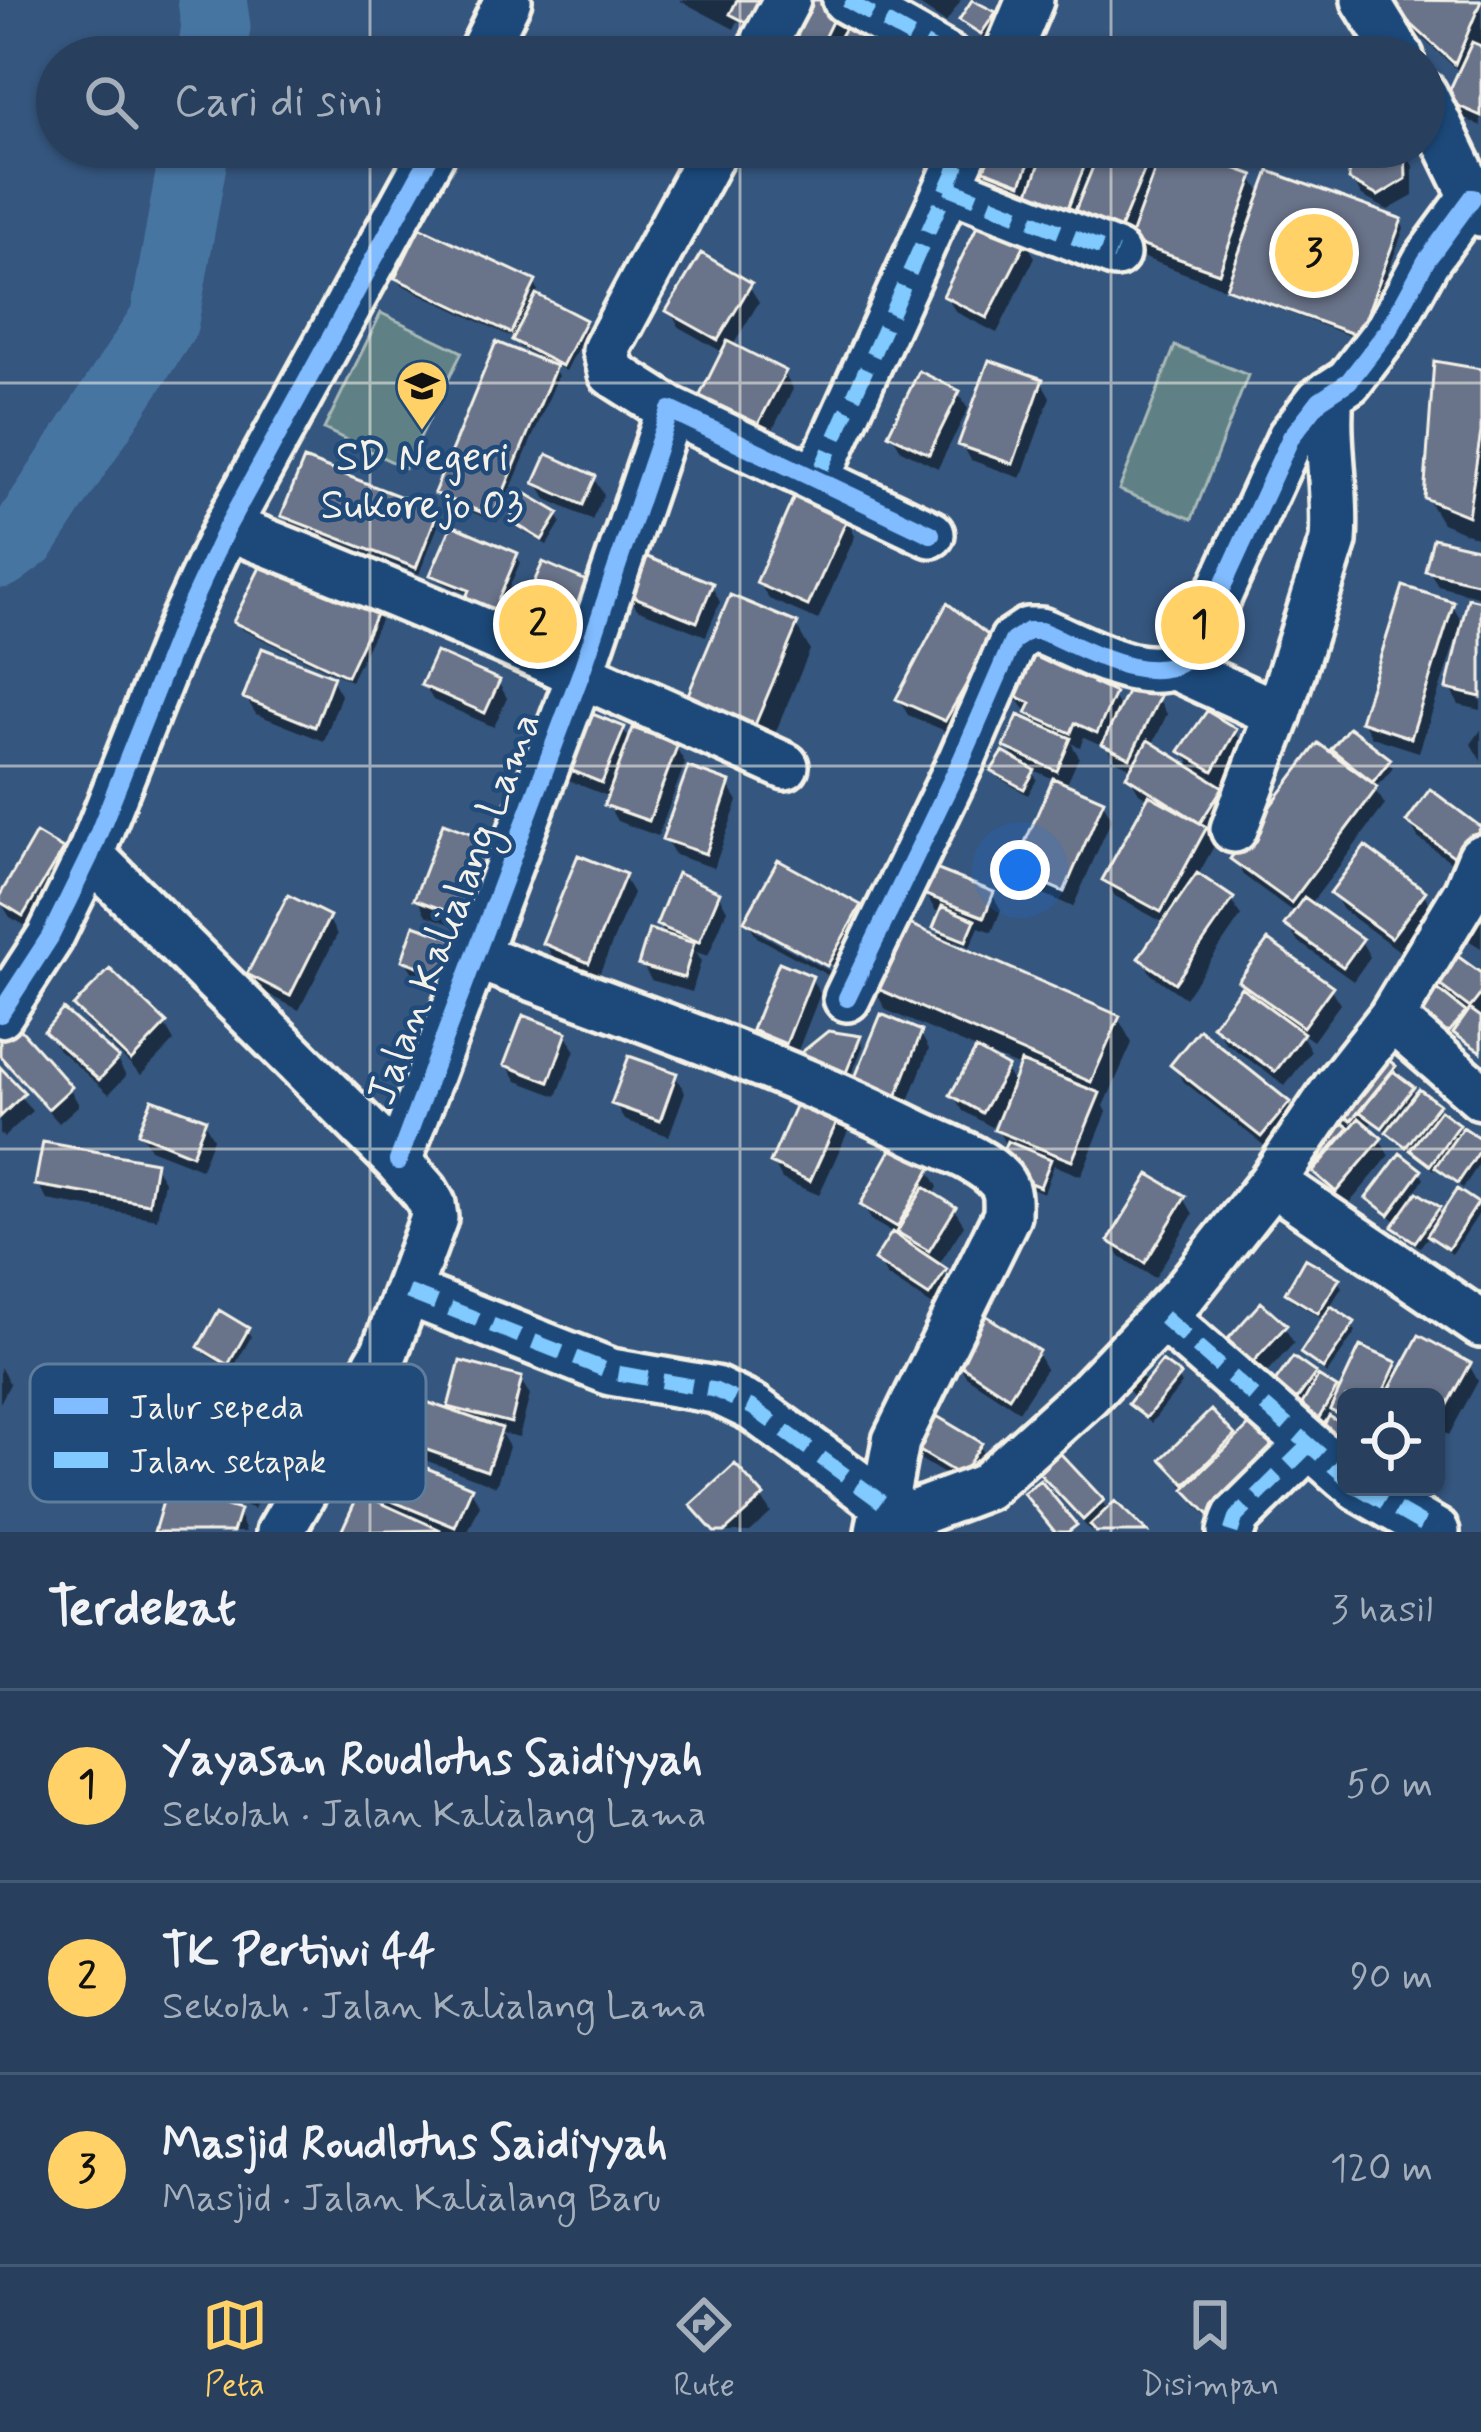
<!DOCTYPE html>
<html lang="id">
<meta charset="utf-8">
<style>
body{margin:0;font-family:Mynerve,sans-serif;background:#304764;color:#f1f3f6}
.controls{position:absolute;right:36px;bottom:36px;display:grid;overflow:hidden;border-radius:18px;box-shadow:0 3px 9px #0004}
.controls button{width:108px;height:108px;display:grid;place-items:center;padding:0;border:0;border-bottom:3px solid #445973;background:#28405e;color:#f1f3f6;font:60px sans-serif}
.you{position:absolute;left:1020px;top:870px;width:42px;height:42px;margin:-30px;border:9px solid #fff;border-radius:50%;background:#1a73e8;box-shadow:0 0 0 18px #1a73e833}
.badge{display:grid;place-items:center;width:78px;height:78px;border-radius:50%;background:#ffd166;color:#111;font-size:39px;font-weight:700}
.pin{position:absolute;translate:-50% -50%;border:6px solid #fff;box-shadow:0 3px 12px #0006}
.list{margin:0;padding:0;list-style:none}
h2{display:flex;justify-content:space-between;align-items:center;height:156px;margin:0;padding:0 48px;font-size:51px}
h2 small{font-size:39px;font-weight:400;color:#a5afbc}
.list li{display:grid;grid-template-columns:78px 1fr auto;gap:36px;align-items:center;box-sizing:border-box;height:192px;padding:0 48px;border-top:3px solid #445973}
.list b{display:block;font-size:45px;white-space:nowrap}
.list p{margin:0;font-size:39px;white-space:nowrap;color:#a5afbc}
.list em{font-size:39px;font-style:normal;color:#a5afbc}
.icon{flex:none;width:66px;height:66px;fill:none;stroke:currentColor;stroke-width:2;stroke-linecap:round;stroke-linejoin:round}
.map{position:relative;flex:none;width:1481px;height:1532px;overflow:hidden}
.search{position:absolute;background:#28405e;box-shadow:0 3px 9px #0004;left:36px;right:36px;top:36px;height:132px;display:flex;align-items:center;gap:30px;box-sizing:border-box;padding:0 42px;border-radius:66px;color:#a5afbc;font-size:45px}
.sheet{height:732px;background:#28405e}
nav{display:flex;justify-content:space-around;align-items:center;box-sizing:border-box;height:168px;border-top:3px solid #445973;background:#28405e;font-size:33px;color:#a5afbc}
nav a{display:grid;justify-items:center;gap:6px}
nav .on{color:#ffd166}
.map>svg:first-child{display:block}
.green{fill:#5e8186;stroke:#a9b9b7;stroke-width:3}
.shadow{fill:#0007;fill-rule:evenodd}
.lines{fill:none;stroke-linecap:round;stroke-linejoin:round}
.river{stroke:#4674a2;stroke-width:69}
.building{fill:#697389;stroke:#f4f1e8;stroke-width:3}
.minor-casing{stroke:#f4f1e8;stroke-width:54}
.minor{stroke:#1f4a7a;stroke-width:45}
.quiet{stroke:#80caff;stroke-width:15;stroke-dasharray:30 15;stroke-linecap:butt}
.cycleway-casing{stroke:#1f4a7a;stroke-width:26}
.cycleway{stroke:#80bcff;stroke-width:18}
.grid{fill:none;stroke:#f4f1e8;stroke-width:3;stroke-opacity:0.55}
.labels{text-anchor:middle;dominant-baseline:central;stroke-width:9;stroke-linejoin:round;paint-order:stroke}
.poi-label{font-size:42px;fill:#f4f1e8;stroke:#1f4a7a}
.street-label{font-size:42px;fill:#f4f1e8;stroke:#1f4a7a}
.key{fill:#1f4a7a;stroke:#5f7c9b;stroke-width:3}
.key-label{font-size:33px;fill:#f4f1e8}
</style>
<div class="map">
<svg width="1481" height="1532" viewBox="0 0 1481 1532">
<rect width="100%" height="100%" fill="#35567e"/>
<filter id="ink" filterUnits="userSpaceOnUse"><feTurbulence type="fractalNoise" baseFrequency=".00833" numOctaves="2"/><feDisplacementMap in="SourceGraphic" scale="24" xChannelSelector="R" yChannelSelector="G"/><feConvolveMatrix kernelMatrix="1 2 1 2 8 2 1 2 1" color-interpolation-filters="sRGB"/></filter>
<g filter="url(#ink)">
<path class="green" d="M381,313L462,352L405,468L324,429Z
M1175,346L1248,375L1192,519L1119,490Z"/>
<path class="shadow" d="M679,0H782L763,34L738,21L734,29Z
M812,0L836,11L847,30L905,57H781Z
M912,0H961L946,23Z
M1389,0H1473L1481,5V126L1458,116L1448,100L1461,73L1402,20Z
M994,15L998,22L986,40L963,20Z
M800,147H835L828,161Z
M987,147H1074L1088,155L1095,168L1104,147H1162L1165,152L1167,147L1252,178L1263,196L1400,221L1404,228L1363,341L1142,257L1131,239L1087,227L1080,214L1073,233L989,183L980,167Z
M1241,147H1280L1269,164Z
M1356,147L1403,149L1413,166V196L1388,210L1362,196L1352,179V149Z
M1025,241L1035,257L997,333L956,312L946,296Z
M398,278L534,283L538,290L535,296L583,322L587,329L566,371L551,363L558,376L497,522L441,500L437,493L542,359L519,347L516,339L402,285Z
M749,286L759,302L732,347L784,373L793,389L765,445L724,353L679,327L670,311Z
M1481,372V539L1442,523L1427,498Z
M1041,381L1050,397L1021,478L971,460L962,444Z
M958,393L968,409L938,468L901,450L891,433Z
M594,479L604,495L592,520L546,499L537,483Z
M436,514L440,521L419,574L289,523L284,515Z
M557,515L561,522L547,545L516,527L512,520Z
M846,519L855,536L818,620L769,599L759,583Z
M1481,552V597L1438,586L1428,570Z
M269,555L383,614L351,681L241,629L237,622Z
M516,555L520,562L495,622L470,595L438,581L434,574Z
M544,566L595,627L545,608L534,589Z
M711,585L720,602L706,636L637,609L628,592Z
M1481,604V710L1459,705L1450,689L1462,634L1458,633L1419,752L1372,737L1363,721L1452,605L1464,626Z
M796,625L810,650L766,755L701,728Z
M991,641L955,735L908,715L899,699Z
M1050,667L1096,673L1122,710L1158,698L1167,714L1152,746L1196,774L1183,751L1235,731L1244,747L1220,789L1230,805L1209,837L1214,846L1197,877L1231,900L1241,916L1185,998L1151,974L1142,958L1166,924L1115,896L1105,880L1150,800L1139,793L1129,776L1134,769L1115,760L1108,748L1084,737L1080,747L1071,743L1079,757L1066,786L1102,802L1112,818L1073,907L1026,886L1017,870L1056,780L1031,769L1037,779L1028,795L999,778L995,771L1017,763L1008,747L1038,727L1013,693Z
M332,679L341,695L324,741L256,714L246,698Z
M498,682L507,698L494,727L433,700L424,684Z
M623,729L631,742L676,747L685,763L658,836L617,821L608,805L610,797L565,779L556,763Z
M1481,730V761L1471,744Z
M1335,750L1388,761L1393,768L1375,789L1385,805L1310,905L1361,941L1370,957L1353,981L1297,941L1288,925L1296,914L1243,875L1234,859L1345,766Z
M728,785L738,801L714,868L675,855L666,839Z
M1430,794L1481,832V857L1468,874L1418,838L1409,822Z
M490,844L499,860L472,932L426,915L417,899Z
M60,851L70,867L33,930L10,917L0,901Z
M623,876L633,893L598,977L554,959L545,943Z
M1423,893L1433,909L1401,952L1343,910L1334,894Z
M718,894L727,910L708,956L696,952L701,961L692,992L651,980L642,964L667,938L659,924Z
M926,894H992L1001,910L992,932L979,927L970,947L955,940L952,946L1118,1018L1132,1043L1104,1106L1107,1112L1081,1176L1054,1165L1044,1193L1003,1176L1007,1147L997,1129L1003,1116L999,1114L992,1127L963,1111L953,1095L979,1050L886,1010L872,985L944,942L936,928L942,913L935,910ZM983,1052L1022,1068L1015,1085L1006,1070L981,1056Z
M859,907L868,923L837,980L757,937L748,921ZM757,925L842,970L839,976L757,932Z
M1473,912L1481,918V948L1465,938Z
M328,918L337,935L299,1010L260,990L250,974Z
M461,944L459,992L415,976L405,960Z
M1425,972L1481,977V1054L1457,1033L1451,1041L1410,1004Z
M110,973L165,1025L174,1041L141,1075L86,1022L77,1006Z
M811,978L820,994L795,1058L765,1046L756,1030Z
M1242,981L1330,988L1340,1004L1313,1041L1300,1032L1311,1051L1285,1086L1225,1042L1216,1026L1251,996Z
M883,1018L920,1033L929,1049L905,1111L867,1096Z
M48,1032L117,1060L126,1076L109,1094L57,1048Z
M565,1034L575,1050L557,1096L517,1081L507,1065Z
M0,1039L70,1089L79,1105L59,1123L3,1061Z
M860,1039L863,1046L849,1081L805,1063Z
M1173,1065L1288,1104L1297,1120L1271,1151L1183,1081Z
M1394,1067L1417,1097L1436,1106L1462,1135L1481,1143V1161L1463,1188L1443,1174L1438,1165L1434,1170L1413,1149L1410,1152L1388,1131L1372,1122L1367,1128L1380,1140L1389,1156L1347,1206L1299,1159L1329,1114L1348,1130L1333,1103Z
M0,1071L32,1111L4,1137L0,1133Z
M675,1076L685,1092L669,1136L624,1120L615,1103Z
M839,1115L848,1131L819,1195L782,1179L773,1162Z
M204,1122L213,1138L201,1169L150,1149L141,1133Z
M154,1165L164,1181L157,1219L47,1200L38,1184Z
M929,1171L938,1187L933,1196L954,1209L964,1225L938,1266L954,1287L939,1310L887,1276L877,1260L895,1234L872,1221L863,1205Z
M1420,1172L1424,1179L1413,1193L1438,1209L1442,1217L1476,1205L1480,1212L1452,1254L1435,1242L1430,1234L1420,1247L1400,1234L1398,1223L1370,1198Z
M1184,1198L1193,1214L1155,1278L1120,1257L1111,1241Z
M1337,1280L1342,1287L1329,1308L1356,1331L1327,1374L1303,1353L1325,1320L1292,1300L1288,1293Z
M1284,1327L1294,1343L1254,1387L1231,1367Z
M247,1330L251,1337L232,1370L205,1354L201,1347Z
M1037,1353L1046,1369L1019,1411L966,1376L957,1360Z
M1395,1365L1401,1375L1469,1365L1478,1381L1449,1435L1436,1428V1397H1346V1449L1274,1401L1314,1376L1339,1397ZM1332,1408L1343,1428L1327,1418Z
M0,1367L10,1384L0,1403Z
M1135,1372L1148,1383L1178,1377L1182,1384L1151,1423L1136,1411L1132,1404L1136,1399L1126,1387Z
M520,1379L530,1395L519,1437L501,1433L509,1447L496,1486L400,1451L390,1435L457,1416L452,1407Z
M1233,1437L1236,1443L1221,1530L1197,1506L1164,1459Z
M909,1442L979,1445L989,1461L971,1490L918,1458Z
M264,1448L273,1464L254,1509L194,1485L184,1469Z
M1042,1474L1102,1501L1108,1512L1096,1531L1092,1532L1051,1489Z
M470,1489L480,1505L468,1532H344L360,1497L383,1508L375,1493Z
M761,1497L771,1513L750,1532H712L693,1506Z
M238,1512L246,1532H157Z"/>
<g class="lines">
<path class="river" d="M211,57L216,27L212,0
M0,554L24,536L164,321L195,147"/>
</g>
<path class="building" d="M737,0H775L759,29L730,14Z
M791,0H820L838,9L815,57H797L770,44Z
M972,0L996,12L981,34L959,20Z
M1395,0L1481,1L1455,64L1389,4Z
M850,19L904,49L899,57H828Z
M646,40L683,57H638Z
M1472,42L1481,46V116L1445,100Z
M984,147H1035L1021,184L976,167Z
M1046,147H1076L1090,152L1064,218L1025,203Z
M1101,147H1154L1120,229L1075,211Z
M1163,147H1175L1254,175L1219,273L1129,241Z
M1405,147L1406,179L1378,196L1349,180V148Z
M1269,171L1402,219L1359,336L1226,288Z
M982,216L1028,238L987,318L943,296Z
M420,227L536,281L511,333L395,278Z
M701,253L752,283L718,340L666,311Z
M536,294L586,320L562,366L512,340Z
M727,341L786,371L755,430L697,401Z
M496,342L556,366L493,517L434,493Z
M989,360L1043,379L1013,464L958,445Z
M1434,361L1481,369V432L1468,516L1424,498Z
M919,371L960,391L929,454L888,434Z
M547,454L596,476L583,505L534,483Z
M304,459L438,511L416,568L281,516Z
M525,493L559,513L542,540L509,520Z
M795,494L848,517L808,606L756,583Z
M452,525L518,553L491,617L463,604L469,590L430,575Z
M1433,538L1481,549V584L1425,571Z
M268,551L381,604L347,676L233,622Z
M640,554L713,583L697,622L624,593Z
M543,562L598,586L586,613L531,589Z
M1403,586L1454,602L1411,738L1360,721Z
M513,592L578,618L564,655L498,630Z
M730,595L798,623L752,732L684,704Z
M1468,598L1481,601V697L1446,689Z
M947,603L993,639L945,721L896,699Z
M262,648L334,676L315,727L243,698Z
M1055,651L1099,671L1093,683L1115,693L1097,733L1075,723L1071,733L1026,713L1031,703L1009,693L1028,653L1049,663Z
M436,652L500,680L485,713L421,685Z
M1132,682L1160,696L1130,758L1102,744Z
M575,707L625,727L602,783L553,763Z
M1207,711L1237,729L1213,771L1179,751Z
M1018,715L1071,738L1057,771L1004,747Z
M1349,727L1391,759L1373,782L1331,749Z
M633,728L678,744L649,821L604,805Z
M1148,740L1223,787L1200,823L1126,776Z
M1318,743L1378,787L1291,903L1230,859Z
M1003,752L1035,770L1024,789L991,771Z
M688,767L730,782L706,854L662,839Z
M1053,778L1104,800L1064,892L1013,870Z
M1430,789L1481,827L1459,860L1406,822Z
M1149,795L1207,827L1161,912L1102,880Z
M443,823L492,841L463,917L414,899Z
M36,833L63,849L23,916L0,902V895Z
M1365,846L1426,891L1391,938L1330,893Z
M578,855L626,874L589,963L542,943Z
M778,860L861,905L827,966L744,921Z
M933,868L994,892L984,917L923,894Z
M677,873L720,892L699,942L656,925Z
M1197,873L1234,898L1175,983L1138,958Z
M288,895L330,916L290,996L247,974Z
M1304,897L1363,939L1343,967L1284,925Z
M942,906L975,920L966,941L933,928Z
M898,919L1120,1016L1091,1082L869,985Z
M414,925L463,942L450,978L402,960Z
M649,929L694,943L684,978L638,965Z
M1268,940L1333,986L1303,1027L1238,981Z
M1442,945L1481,973V994L1470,1008L1422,972Z
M779,962L813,976L786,1044L752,1030Z
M110,969L167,1023L131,1061L73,1006Z
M1426,980L1466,1012L1446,1036L1406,1004Z
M1241,987L1304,1033L1275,1072L1212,1026Z
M63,1009L119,1058L99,1080L44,1031Z
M1470,1009L1481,1017V1052L1453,1033Z
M881,1014L922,1031L896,1097L854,1080Z
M523,1015L567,1032L549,1082L504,1065Z
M14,1022L72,1087L48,1109L0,1056V1035Z
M1199,1029L1290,1102L1261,1137L1170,1065Z
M828,1031L861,1036L845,1075L797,1056Z
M1374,1048L1396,1066L1351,1121L1329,1103Z
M976,1049L1008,1067L982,1113L950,1095Z
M629,1056L677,1073L660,1121L611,1104Z
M1021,1062L1100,1093L1072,1161L994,1130Z
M0,1067L25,1093L0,1117Z
M1393,1071L1414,1087L1382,1128L1360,1112Z
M1419,1089L1439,1104L1406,1147L1386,1132Z
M800,1095L841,1113L810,1181L770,1163Z
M152,1099L206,1119L192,1155L138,1133Z
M1329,1110L1349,1128L1312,1170L1291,1152Z
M1440,1110L1459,1124L1430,1165L1410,1150Z
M1359,1118L1382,1138L1336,1192L1313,1172Z
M1463,1127L1481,1139V1149L1458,1183L1435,1167Z
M1007,1141L1051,1159L1040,1187L995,1169Z
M43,1142L156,1162L149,1204L35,1185Z
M893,1146L931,1168L897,1227L860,1205Z
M1400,1153L1422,1170L1389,1215L1366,1198Z
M1149,1174L1186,1196L1145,1263L1108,1241Z
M924,1187L956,1207L929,1251L897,1232Z
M1457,1189L1478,1203L1448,1249L1427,1235Z
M1417,1192L1440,1207L1415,1242L1392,1227Z
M892,1232L947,1269L929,1296L874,1260Z
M1305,1258L1340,1278L1318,1313L1285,1293Z
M1261,1302L1287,1325L1243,1373L1218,1350Z
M1331,1306L1355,1322L1323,1369L1300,1353Z
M219,1310L249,1328L228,1365L198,1347Z
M984,1314L1039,1351L1009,1397L953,1360Z
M1419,1335L1471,1363L1439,1421L1436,1397H1396L1388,1392Z
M1360,1346L1397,1362L1381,1397H1346V1418L1330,1410Z
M1293,1357L1316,1373L1289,1410L1266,1394Z
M460,1361L522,1377L511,1423L448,1407Z
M1162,1361L1181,1375L1146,1418L1128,1404Z
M1318,1376L1337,1388L1311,1431L1293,1420Z
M403,1394L502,1428L487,1471L387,1436Z
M925,1409L982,1443L961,1476L905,1442Z
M1211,1410L1235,1435L1185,1484L1161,1459Z
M1329,1416L1346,1426L1344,1445L1320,1432Z
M1258,1417L1285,1443L1210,1516L1184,1489Z
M389,1452L472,1487L455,1527L372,1493Z
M1060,1453L1104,1500L1083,1520L1039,1473Z
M735,1464L764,1496L724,1532H714L690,1505Z
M1040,1480L1077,1525L1068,1532H1055L1023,1493Z
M167,1488L240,1510L233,1532H154Z
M359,1493L441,1530L341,1532Z
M1115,1501L1147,1532H1096L1090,1525Z"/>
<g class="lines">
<g class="minor-casing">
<path id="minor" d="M846,0L947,57
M1365,0L1400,57
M480,57L508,0
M757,57L787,0
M1006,57L1030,0
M1424,95L1481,213
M948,187L1116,254
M670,410L612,373L606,350L715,147
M817,478L966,147
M227,527C416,600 600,682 785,766
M1177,668L1278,714
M1234,829L1278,714L1333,541C1337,491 1325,443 1330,393
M90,855L398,1161L425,1192L432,1204L434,1218L385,1351L280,1532
M478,957C624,1012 772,1062 912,1131C939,1145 980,1157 1000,1180C1009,1191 1007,1202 1007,1215L896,1441L879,1532
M847,998L961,761L1013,641L1028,631H1041C1084,648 1149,690 1190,657L1291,437L1320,400L1349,381L1389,329L1426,261L1473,197
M0,1014L50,937L90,855L181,626L227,527L435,147
M1391,1018L1481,1096
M398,1161L581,673L670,410L931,534
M1272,1182L1481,1324
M408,1292L611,1372L715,1390L753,1408L883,1503
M1163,1317L1346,1477
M1358,1487L1436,1532
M881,1526L985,1487L1088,1394L1182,1296L1272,1182L1335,1089L1391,1018L1467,892L1481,858
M1231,1532L1236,1517L1309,1445"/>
</g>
<use href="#minor" class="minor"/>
<path class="quiet" d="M846,0L947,57
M948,187L1116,254
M817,478L966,147
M408,1292L611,1372L715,1390L753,1408L883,1503
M1163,1317L1346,1477
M1358,1487L1436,1532
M1231,1532L1236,1517L1309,1445"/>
<g class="cycleway-casing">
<path id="cycleway" d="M847,998L961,761L1013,641L1028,631H1041C1084,648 1149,690 1190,657L1291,437L1320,400L1349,381L1389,329L1426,261L1473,197
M0,1014L50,937L90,855L181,626L227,527L435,147
M398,1161L581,673L670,410L931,534"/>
</g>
<use href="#cycleway" class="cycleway"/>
</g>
</g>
<path class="grid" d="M370,0V57M740,0V57M1111,0V57M370,147V1532M740,147V1532M1111,147V1532M0,383H1481M0,766H1481M0,1149H1481"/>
<defs>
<g id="school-pin" transform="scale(2.7)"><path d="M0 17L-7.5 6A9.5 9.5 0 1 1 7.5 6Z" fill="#ffd166" stroke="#1f4a7a"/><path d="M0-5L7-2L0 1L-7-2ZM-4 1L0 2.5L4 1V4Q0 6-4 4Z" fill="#111"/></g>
</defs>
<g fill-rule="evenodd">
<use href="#school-pin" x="422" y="386"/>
</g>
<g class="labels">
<g class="poi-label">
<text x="422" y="458">SD Negeri<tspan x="422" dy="48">Sukorejo 03</tspan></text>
</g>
<g class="street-label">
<text transform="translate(455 909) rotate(-69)">Jalan Kalialang Lama</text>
</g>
</g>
<rect x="30" y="1364" width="396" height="138" rx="18" class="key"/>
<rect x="54" y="1398" width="54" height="16" fill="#80bcff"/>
<rect x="54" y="1452" width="54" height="16" fill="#80caff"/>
<g class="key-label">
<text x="129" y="1418">Jalur sepeda</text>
<text x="129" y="1472">Jalan setapak</text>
</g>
</svg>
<div class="controls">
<button><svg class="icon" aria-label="locate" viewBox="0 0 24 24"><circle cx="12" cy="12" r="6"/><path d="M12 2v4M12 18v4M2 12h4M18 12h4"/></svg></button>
</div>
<div class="you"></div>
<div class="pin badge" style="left:1200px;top:625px">1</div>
<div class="pin badge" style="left:538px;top:624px">2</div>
<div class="pin badge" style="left:1314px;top:253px">3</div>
<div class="search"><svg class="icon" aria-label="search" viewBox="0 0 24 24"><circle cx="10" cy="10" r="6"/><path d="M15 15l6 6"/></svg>Cari di sini</div>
</div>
<section class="sheet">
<h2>Terdekat<small>3 hasil</small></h2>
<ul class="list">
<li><span class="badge">1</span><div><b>Yayasan Roudlotus Saidiyyah</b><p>Sekolah · Jalan Kalialang Lama</p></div><em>50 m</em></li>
<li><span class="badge">2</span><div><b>TK Pertiwi 44</b><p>Sekolah · Jalan Kalialang Lama</p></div><em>90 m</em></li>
<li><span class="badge">3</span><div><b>Masjid Roudlotus Saidiyyah</b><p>Masjid · Jalan Kalialang Baru</p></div><em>120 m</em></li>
</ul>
</section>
<nav>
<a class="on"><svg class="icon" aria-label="map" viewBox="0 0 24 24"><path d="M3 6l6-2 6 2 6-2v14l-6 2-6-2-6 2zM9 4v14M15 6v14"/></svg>Peta</a>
<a><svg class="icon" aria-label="directions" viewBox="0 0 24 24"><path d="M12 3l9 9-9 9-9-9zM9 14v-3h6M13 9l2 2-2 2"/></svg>Rute</a>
<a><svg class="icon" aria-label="saved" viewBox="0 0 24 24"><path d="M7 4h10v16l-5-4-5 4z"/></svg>Disimpan</a>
</nav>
